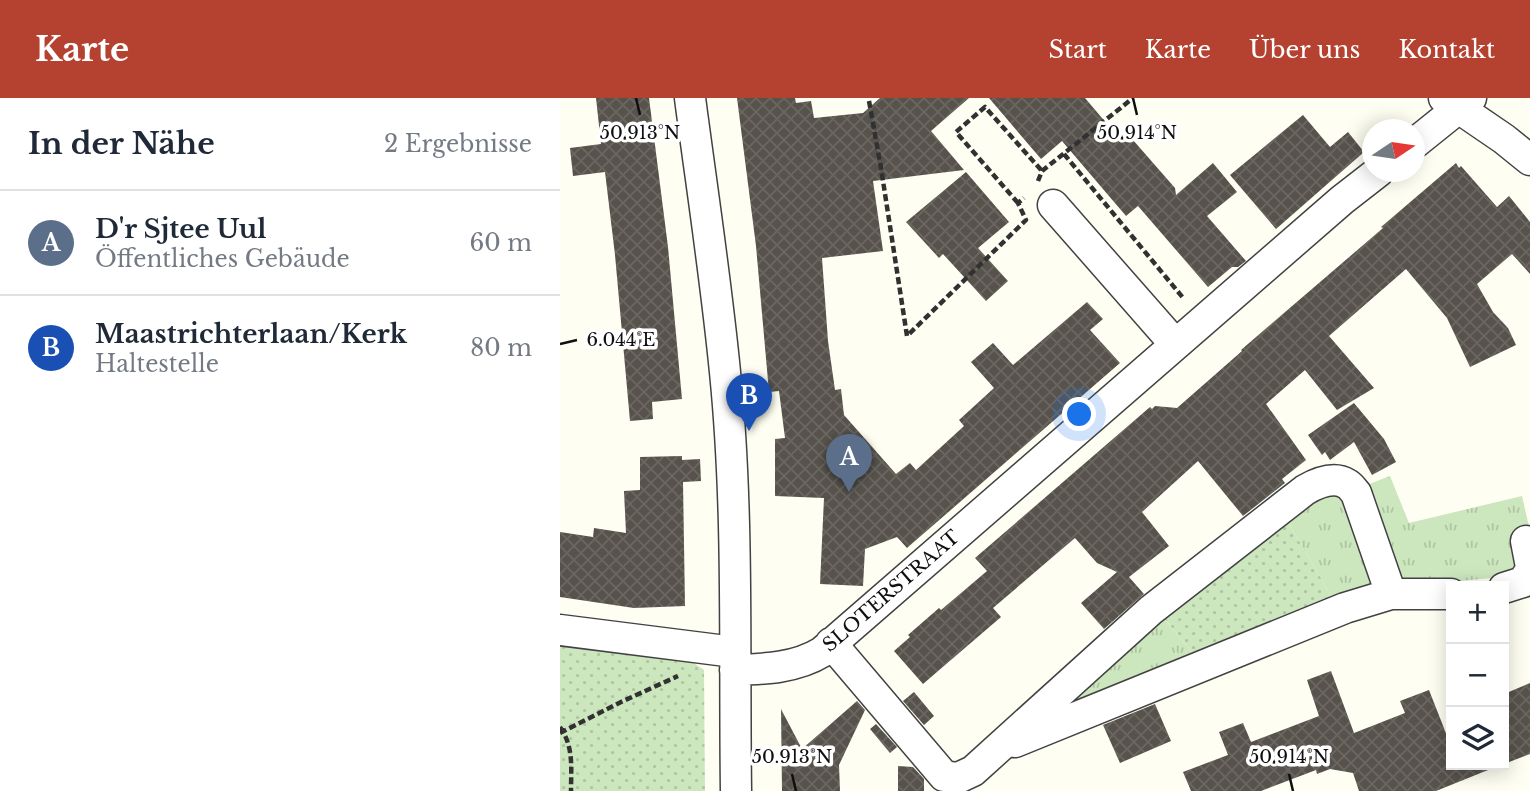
<!DOCTYPE html>
<html lang="de">
<meta charset="utf-8">
<style>
body{margin:0;font-family:"Libre Baskerville",serif;background:#f2f2f3;color:#1f2937}
.controls{position:absolute;right:21px;bottom:21px;display:grid;overflow:hidden;border-radius:0px;box-shadow:0 4px 18px #0003}
.controls button{width:63px;height:63px;display:grid;place-items:center;padding:0;border:0;border-bottom:2px solid #e0e1e3;background:#fff;color:#1f2937;font:35px sans-serif}
.compass{position:absolute;left:802px;top:21px;width:63px;height:63px;border-radius:50%;background:#fff;box-shadow:0 4px 18px #0003;rotate:77deg}
.you{position:absolute;left:520px;top:317px;width:24px;height:24px;margin:-18px;border:5px solid #fff;border-radius:50%;background:#1a73e8;box-shadow:0 0 0 10px #1a73e833}
.badge{display:grid;place-items:center;width:46px;height:46px;border-radius:50%;background:#b54231;color:#fff;font-size:23px;font-weight:700}
.pin{position:absolute;translate:-50% -58px;filter:drop-shadow(0 2px 4px #0008)}
.pin::after{content:'';position:absolute;top:37px;width:24px;height:21px;background:inherit;clip-path:polygon(0 0,100% 0,50% 100%)}
.list{margin:0;padding:0;list-style:none}
h2{display:flex;justify-content:space-between;align-items:center;height:91px;margin:0;padding:0 28px;font-size:30px}
h2 small{font-size:23px;font-weight:400;color:#747a83}
.list li{display:grid;grid-template-columns:46px 1fr auto;gap:21px;align-items:center;box-sizing:border-box;height:105px;padding:0 28px;border-top:2px solid #e0e1e3}
.list b{display:block;font-size:26px;white-space:nowrap}
.list p{margin:0;font-size:23px;white-space:nowrap;color:#747a83}
.list em{font-size:23px;font-style:normal;color:#747a83}
.icon{flex:none;width:38px;height:38px;fill:none;stroke:currentColor;stroke-width:2;stroke-linecap:round;stroke-linejoin:round}
.map{position:relative;flex:none;width:970px;height:693px;overflow:hidden}
header{display:flex;align-items:center;gap:42px;box-sizing:border-box;height:98px;padding:0 35px;background:#b54231;color:#fff}
header strong{font-size:33px}
nav{display:flex;gap:38px;margin-inline-start:auto;font-size:24px}
main{display:flex}
aside{flex:1;background:#fff}
.map>svg:first-child{display:block}
.grass{fill:url(#grass-tufts)}
.park{fill:url(#park-dots)}
.building{fill:url(#building-cross-hatch)}
.lines{fill:none;stroke-linecap:round;stroke-linejoin:round}
.minor-casing{stroke:#424242;stroke-width:33}
.path{stroke:#313131;stroke-width:4.5;stroke-dasharray:7 3.5;stroke-linecap:butt}
.minor{stroke:#fff;stroke-width:30}
.ticks{fill:none;stroke:#0f0f0f;stroke-width:2.5}
.labels{text-anchor:middle;dominant-baseline:central;stroke-width:7;stroke-linejoin:round;paint-order:stroke}
.street-label{font-size:19px;fill:#0f0f0f;stroke:#fff}
.ticks-label{font-size:18px;text-anchor:middle;fill:#0f0f0f;stroke:#fff;stroke-width:7;stroke-linejoin:round;paint-order:stroke}
</style>
<header>
<strong>Karte</strong>
<nav><a>Start</a><a>Karte</a><a>Über uns</a><a>Kontakt</a></nav>
</header>
<main>
<aside>
<h2>In der Nähe<small>2 Ergebnisse</small></h2>
<ul class="list">
<li><span class="badge" style="background:#5c6f8a">A</span><div><b>D'r Sjtee Uul</b><p>Öffentliches Gebäude</p></div><em>60 m</em></li>
<li><span class="badge" style="background:#1a4fb4">B</span><div><b>Maastrichterlaan/Kerk</b><p>Haltestelle</p></div><em>80 m</em></li>
</ul>
</aside>
<div class="map">
<svg width="970" height="693" viewBox="0 0 970 693">
<defs>
<pattern id="grass-tufts" width="24" height="20" patternUnits="userSpaceOnUse" patternTransform="scale(1.75)"><rect width="24" height="20" fill="#cce6be"/><path d="M3 7l-1-3M5 7V3M7 7l1-3M15 17l-1-3M17 17v-4M19 17l1-3" fill="none" stroke="#aec4a2"/></pattern>
<pattern id="park-dots" width="8" height="8" patternUnits="userSpaceOnUse" patternTransform="scale(1.75)"><rect width="8" height="8" fill="#cce6be"/><path d="M2 2h.1M6 6h.1" fill="none" stroke="#aec4a2" stroke-width="1.8" stroke-linecap="round"/></pattern>
<pattern id="building-cross-hatch" width="8" height="8" patternUnits="userSpaceOnUse" patternTransform="scale(1.75)"><rect width="8" height="8" fill="#57524c"/><path d="M0 0l8 8M0 8l8-8" fill="none" stroke="#6a6661"/></pattern>
</defs>
<rect width="100%" height="100%" fill="#fefef2"/>
<path class="grass" d="M830,378L849,425L962,398L970,433L962,463L954,478L844,488L799,390Z
M754,394L789,397L814,490L776,506L724,417Z
M602,518L640,564L464,635Z"/>
<path class="park" d="M724,417L776,506L640,564L599,514Z
M0,544L131,563L144,572L145,693H0Z"/>
<path class="building" d="M36,0H89L108,149L122,301L92,304L93,321L70,323L55,157L45,74L13,78L10,50L41,46Z
M177,0H235L236,5L251,3L254,20L303,15L320,0H409L371,33L404,72L313,83L323,153L262,160L268,243L275,292L281,291L284,317L336,376L350,365L356,372L404,328L399,322L434,290L411,264L433,245L453,267L527,204L543,221L530,232L560,265L347,450L337,439L305,451L303,488L260,486L264,400L215,398V341L225,340L219,293L209,294L196,148Z
M429,0H525L559,40L566,34L615,90L616,97L653,65L677,94L647,118L686,163L678,169H672L648,189L578,108L566,118L502,43L481,61Z
M743,17L770,49L788,34L804,54L716,131L670,77Z
M896,65L899,70L901,68L937,109L949,98L970,124V176L952,156L917,186L933,214L948,230L956,247L910,269L887,220L846,171L769,238L814,290L777,312L745,272L706,306L746,362L722,381L725,385L683,418L638,363L582,414L609,448L569,479L584,496L544,531L521,505L557,474L537,465L515,440L433,510L441,519L363,586L334,553L350,539L348,537L379,510L381,512L427,473L415,460L590,309L592,311L595,308L617,310L682,253L681,252L823,130L821,129Z
M406,74L449,124L418,150L448,183L426,203L383,156L379,160L346,124Z
M794,305L824,341L836,364L812,377L794,344L770,362L765,354L762,357L748,337Z
M122,358V362L140,361L141,383L123,384L125,508L74,510L0,499V434L33,439L34,430L66,435L64,393L80,392V359Z
M771,573L794,635L845,615L840,603L869,592L891,648V667L938,668L876,693H799L793,675L770,671L757,676L756,672L701,693H631L623,674L668,657L659,634L683,625L691,644L759,618L747,582Z
M970,585V656L944,666V596Z
M354,594L374,618L364,627L343,603Z
M297,603L305,612L279,667L280,693H222L221,611L242,651Z
M595,606L611,643L560,665L543,627Z
M316,626L337,649L330,655L310,631Z
M338,668L353,669L364,681V693H338Z"/>
<g class="lines">
<g class="minor-casing">
<path id="minor" d="M130,0C142,91 156,182 165,274C179,413 174,554 176,693
M884,0L944,41L970,62
M855,45L911,0
M493,107L615,246
M966,443L970,464
M944,490L963,484L970,473
M0,532L174,554
M271,545L384,678L398,680L413,673L591,512L745,392C757,385 774,378 787,386C791,388 793,392 796,395L831,496
M175,572C205,571 236,570 262,554L782,102L818,74
M455,644L785,510L831,496H891"/>
</g>
<path class="path" d="M309,3L321,70L347,238L466,122L458,105L464,100
M504,56L624,201
M478,83L482,73L573,0
M458,105L396,34L425,9L482,73
M0,629C14,649 11,670 11,693
M0,635L61,604L118,578"/>
<use href="#minor" class="minor"/>
</g>
<path class="ticks" d="M76,0L80,17M573,0L577,17M0,246L17,242M232,676L236,693M729,676L733,693"/>
<g class="labels">
<g class="street-label">
<text transform="translate(331 493) rotate(-41)">SLOTERSTRAAT</text>
</g>
</g>
<g class="ticks-label">
<text x="80" y="41">50.913°N</text>
<text x="577" y="41">50.914°N</text>
<text x="61" y="248">6.044°E</text>
<text x="232" y="665">50.913°N</text>
<text x="729" y="665">50.914°N</text>
</g>
</svg>
<div class="controls">
<button>+</button>
<button>−</button>
<button><svg class="icon" aria-label="layers" viewBox="0 0 24 24"><path d="M12 4l9 5-9 5-9-5zM3 14l9 5 9-5"/></svg></button>
</div>
<svg class="compass" viewBox="-18 -18 36 36"><path d="M0-13l5 13h-10z" fill="#e53935"/><path d="M0 13l5-13h-10z" fill="#747a83"/></svg>
<div class="you"></div>
<div class="pin badge" style="left:289px;top:394px;background:#5c6f8a">A</div>
<div class="pin badge" style="left:189px;top:333px;background:#1a4fb4">B</div>
</div>
</main>
